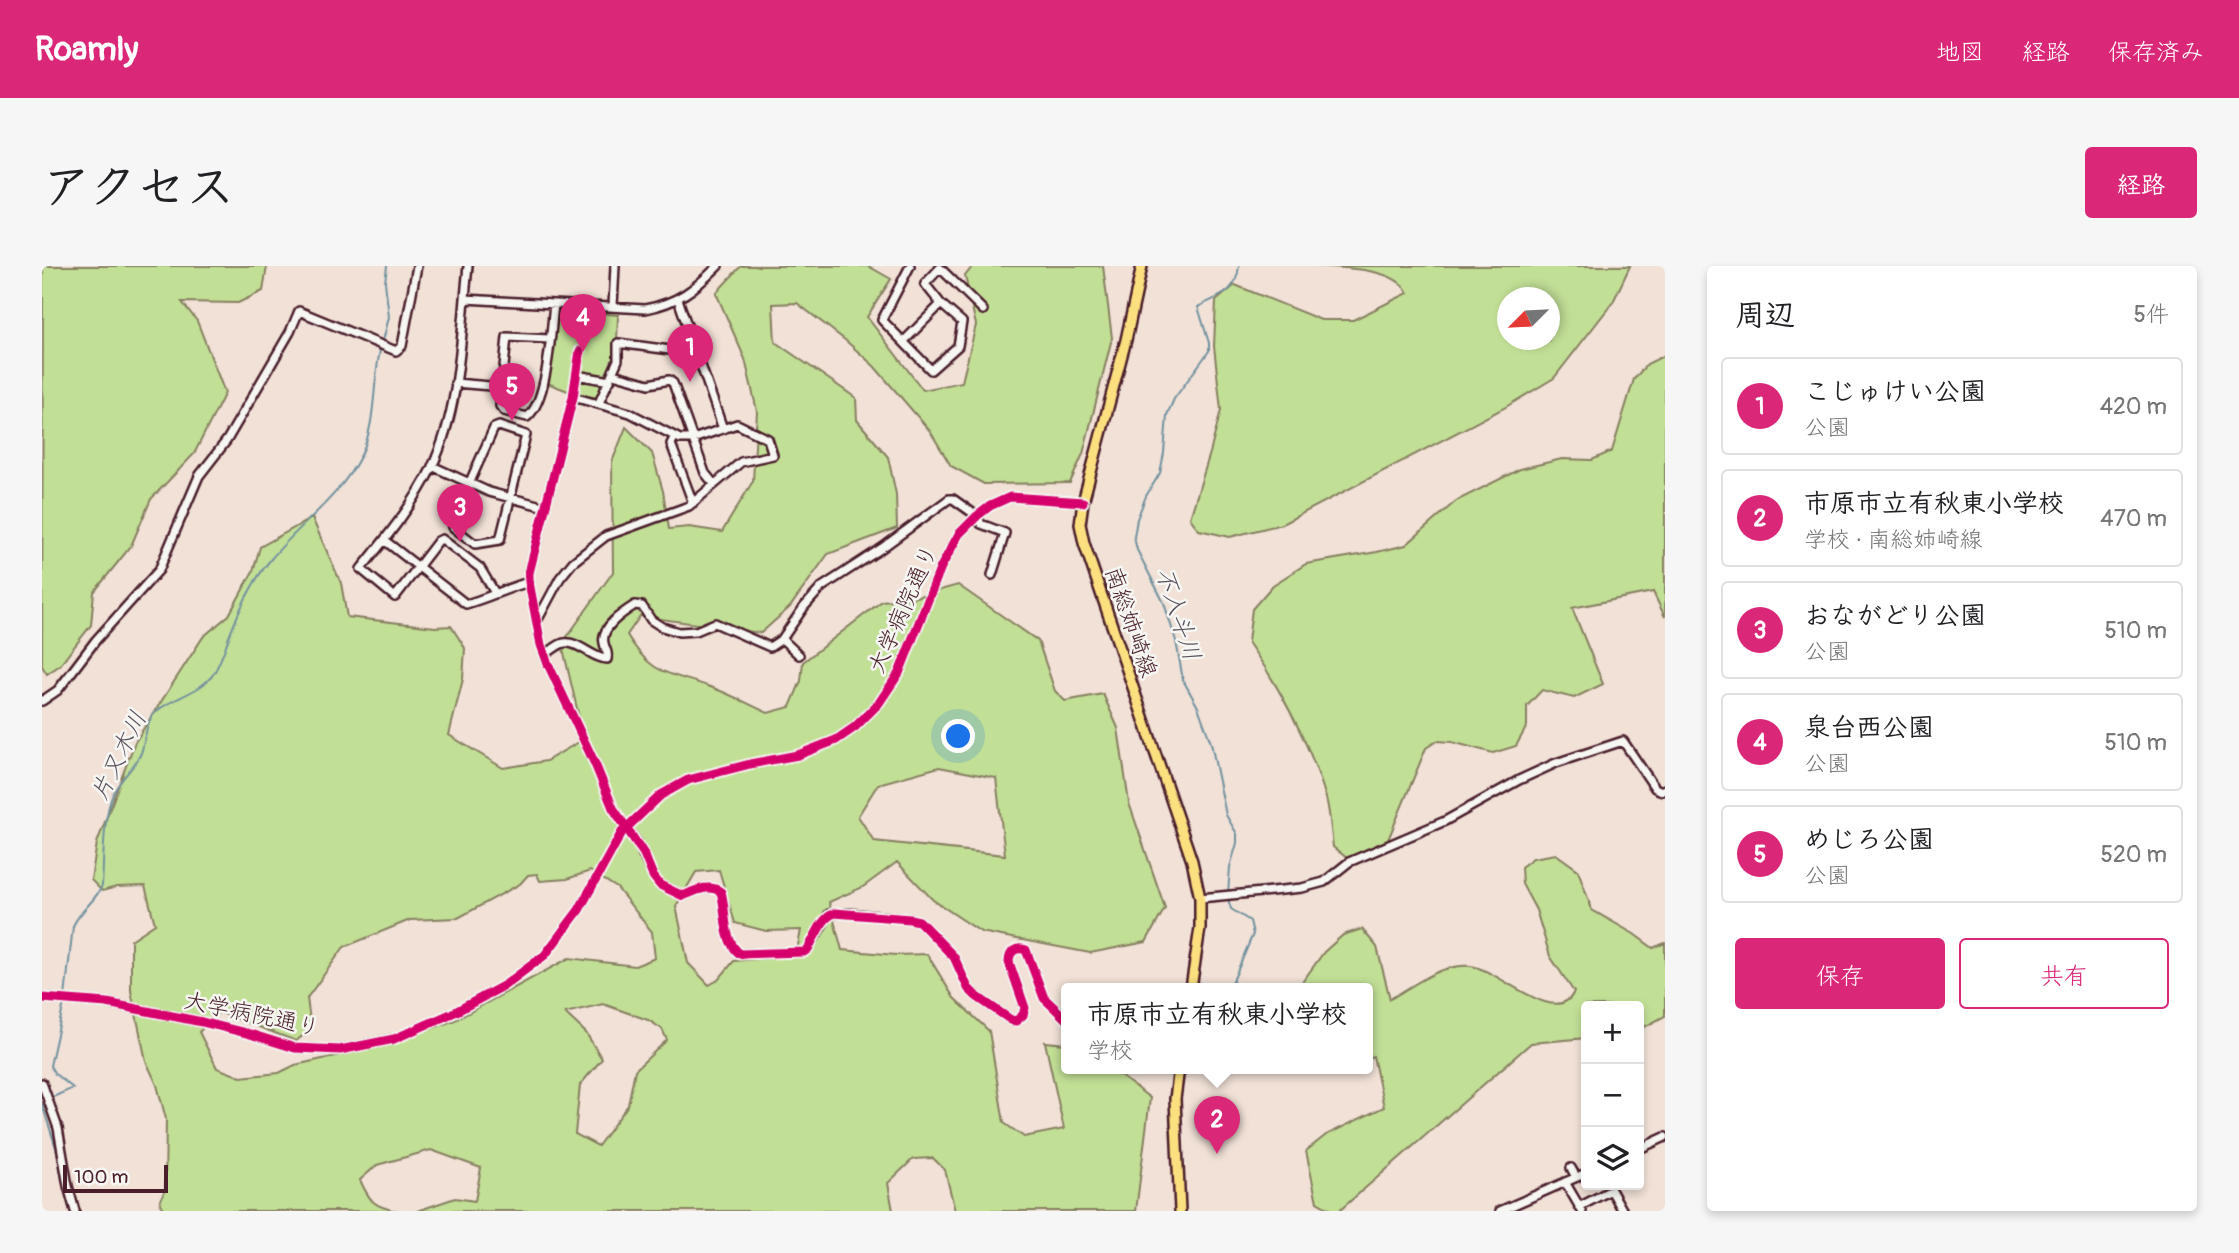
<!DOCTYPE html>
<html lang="ja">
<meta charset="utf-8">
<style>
body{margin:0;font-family:Pangolin,"Klee One",sans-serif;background:#f6f6f6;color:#202124}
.controls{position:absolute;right:21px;bottom:21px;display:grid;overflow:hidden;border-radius:7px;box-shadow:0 4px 10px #0003}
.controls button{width:63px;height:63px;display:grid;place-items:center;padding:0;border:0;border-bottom:2px solid #e0e0e0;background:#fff;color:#202124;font:35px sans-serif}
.compass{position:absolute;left:1455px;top:21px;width:63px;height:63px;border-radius:50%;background:#fff;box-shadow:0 4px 10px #0003;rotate:246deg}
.scale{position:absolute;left:21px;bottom:18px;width:105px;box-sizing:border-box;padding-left:7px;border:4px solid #4a1f2b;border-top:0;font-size:19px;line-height:24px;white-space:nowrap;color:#4a1f2b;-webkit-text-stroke:5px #f6f6f2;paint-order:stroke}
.you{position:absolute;left:917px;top:471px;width:24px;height:24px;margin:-18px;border:5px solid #fff;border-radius:50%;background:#1a73e8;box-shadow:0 0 0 10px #1a73e833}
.badge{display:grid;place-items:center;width:46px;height:46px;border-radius:50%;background:#db2777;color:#fff;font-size:23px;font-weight:700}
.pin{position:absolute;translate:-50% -58px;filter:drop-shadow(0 2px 4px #0008)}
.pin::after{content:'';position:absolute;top:37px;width:24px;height:21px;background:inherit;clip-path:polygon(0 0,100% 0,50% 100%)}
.popup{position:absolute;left:1019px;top:717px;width:312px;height:91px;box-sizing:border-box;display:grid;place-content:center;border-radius:7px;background:#fff;filter:drop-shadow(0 2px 5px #0005);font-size:23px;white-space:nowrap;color:#757577}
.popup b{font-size:26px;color:#202124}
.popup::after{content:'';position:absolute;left:50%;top:100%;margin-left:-14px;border:14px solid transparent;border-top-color:#fff}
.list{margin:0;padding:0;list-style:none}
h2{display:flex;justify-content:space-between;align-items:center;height:91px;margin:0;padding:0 28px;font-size:30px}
h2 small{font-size:23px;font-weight:400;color:#757577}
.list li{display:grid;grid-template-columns:46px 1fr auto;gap:21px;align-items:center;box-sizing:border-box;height:98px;margin:0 14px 14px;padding:0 14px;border:2px solid #e0e0e0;border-radius:7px}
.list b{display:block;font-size:26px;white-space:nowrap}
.list p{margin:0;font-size:23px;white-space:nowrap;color:#757577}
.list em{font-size:23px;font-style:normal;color:#757577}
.actions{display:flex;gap:14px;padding:21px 28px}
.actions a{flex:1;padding:16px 0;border:2px solid #db2777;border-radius:7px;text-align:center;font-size:24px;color:#db2777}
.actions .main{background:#db2777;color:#fff}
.icon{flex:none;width:38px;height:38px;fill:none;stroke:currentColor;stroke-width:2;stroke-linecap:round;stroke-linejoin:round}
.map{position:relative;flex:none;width:1623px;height:945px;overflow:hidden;border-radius:7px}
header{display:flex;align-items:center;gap:42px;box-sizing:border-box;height:98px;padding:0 35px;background:#db2777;color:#fff}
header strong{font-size:33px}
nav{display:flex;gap:38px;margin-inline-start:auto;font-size:24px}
.intro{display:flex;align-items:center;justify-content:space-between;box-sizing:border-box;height:168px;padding:0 42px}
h1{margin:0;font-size:49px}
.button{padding:18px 32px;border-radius:7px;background:#db2777;color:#fff;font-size:24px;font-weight:700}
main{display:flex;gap:42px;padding:0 42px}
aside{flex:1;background:#fff;border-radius:7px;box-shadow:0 4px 10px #0003}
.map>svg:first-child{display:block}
.green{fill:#c2df96;stroke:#867f60;stroke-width:2;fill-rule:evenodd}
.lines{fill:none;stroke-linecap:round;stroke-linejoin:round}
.stream{stroke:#73929f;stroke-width:2}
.minor-casing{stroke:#4a1f2b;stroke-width:12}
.major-casing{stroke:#4a1f2b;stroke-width:14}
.minor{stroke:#f6f6f2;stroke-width:7}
.major{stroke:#fce080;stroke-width:9}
.minor-bridge-casing{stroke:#4a1f2b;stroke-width:12;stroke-linecap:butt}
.minor-bridge{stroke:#f6f6f2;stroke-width:7}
.cycleway-casing{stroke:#f6f6f2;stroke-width:13}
.cycleway{stroke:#d6006c;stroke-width:9}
.labels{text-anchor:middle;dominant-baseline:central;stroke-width:5;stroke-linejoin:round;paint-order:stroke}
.street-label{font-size:23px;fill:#4a1f2b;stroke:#f6f6f2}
.water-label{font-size:24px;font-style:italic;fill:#5b4f5b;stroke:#f6f6f2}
</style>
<header>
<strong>Roamly</strong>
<nav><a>地図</a><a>経路</a><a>保存済み</a></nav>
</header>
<div class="intro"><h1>アクセス</h1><a class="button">経路</a></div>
<main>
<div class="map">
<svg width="1623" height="945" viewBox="0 0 1623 945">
<rect width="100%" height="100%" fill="#f1e1d7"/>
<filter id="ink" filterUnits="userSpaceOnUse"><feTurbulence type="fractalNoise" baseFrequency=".0143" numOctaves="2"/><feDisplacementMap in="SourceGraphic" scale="14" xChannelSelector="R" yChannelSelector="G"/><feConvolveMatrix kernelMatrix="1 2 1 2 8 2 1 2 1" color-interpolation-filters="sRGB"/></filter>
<g filter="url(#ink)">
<path class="green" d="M1,0H225L221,25L196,37L140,36L155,55L183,127L152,188L109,233L89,280L52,326L49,359L18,399L5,408L0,400Z
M699,0H826L849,13L825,51L881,124L920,116L934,59L923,10L931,0H1061L1070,72L1041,188L1028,217L942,218L909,200L888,165L832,100L803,74L755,37L731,38L733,76L814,132L815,154L846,191L854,228L855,262L786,288L748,341L719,367L598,350L585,369C611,412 628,406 671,422C690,429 708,439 726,447L748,441L759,415L761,396L840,335L870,332L916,319L996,375L1013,425L1023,435L1061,428L1076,462L1087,537L1123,642L1104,676L1048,687L939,666L891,634L855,596L821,621L787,636L800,684L854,689L885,688L912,732L947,765L962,857L982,871L1022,863L1003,776L1024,778V802H1068L1108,832L1094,945H913L903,904L891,892L871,893L846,917L851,945H375L413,932L433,935L439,902L389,884L335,899L318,914C328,936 332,941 356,945H122L118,936L123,924L124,853L115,819L104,795L89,725V674L113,658L103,620L75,621L60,625L49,614L55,577L93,476L161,371L187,349L211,305L218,281L270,252L299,317L305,351L393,361L409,360L423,382L421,413L407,469L461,502L504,495L542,473L520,378L571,306L570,196L584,161L610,187L621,225L627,263L647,261L680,266L711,215L715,145L703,93L674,27ZM897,501L954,512L963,589L832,575L816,550L836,518ZM677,604L693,657L724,665L759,664L754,690L692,695L676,714L667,719L646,697L634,640L654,606ZM548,605L575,622L610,666L613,692L593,700L527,692L413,754L345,779L253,799L237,807L199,811L175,802L157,766L177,746L254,775L269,763L265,732L302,681L368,654L416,652L478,618L486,609L495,608L498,615L525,613ZM561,738L606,754L620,763L625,774L593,804L586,839L556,880L533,868L538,819L560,793L544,767L523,747Z
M1273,0H1588L1571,36L1512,112L1462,142L1240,258L1188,271L1157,264L1148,252L1168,187L1179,144L1172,80L1174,35L1193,19L1279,54H1311L1366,27C1354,1 1299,2 1273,0ZM1465,32H1507V74H1465Z
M517,44L576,49L575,76L570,101L556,132L534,128L505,117Z
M1623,89V351L1611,326L1530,342L1561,418L1532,432L1500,424L1485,440V460L1474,480L1451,487L1410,476L1395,475L1384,482L1346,574L1330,590L1306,593L1291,581C1289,565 1288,547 1284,532C1269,480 1237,420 1206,376L1210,343L1231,319L1264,298L1335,286L1364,279L1414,235L1478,203L1520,193L1550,194L1570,185L1592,113L1605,98Z
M1514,588L1536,604L1550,644L1592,668L1611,682L1623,677V750L1597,764V740H1544V772L1489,777L1297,945H1291L1275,936L1264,885L1284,869L1342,841L1331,790L1326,792V722H1256L1282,686L1301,669L1320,663L1335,681L1348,733C1371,720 1400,697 1428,700C1456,702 1514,763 1532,726L1508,690L1494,644L1480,618L1479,601L1491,592Z"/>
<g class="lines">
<path class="stream" d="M341,75L347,51L343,16L345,0
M1186,628L1188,601L1195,577V568L1184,549L1169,477L1156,441L1141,414L1134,375L1122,337L1095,284L1092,271L1095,253L1104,230L1118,207L1122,187L1125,149L1132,133L1167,85V77L1156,41C1178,29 1194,28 1197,0
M1186,633L1189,643L1208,655L1211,668L1188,722
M23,731L31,660C38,644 53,636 60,620C62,593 60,551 72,526C79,512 93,501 99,487C104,473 103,454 116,444C133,431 156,427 170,410C179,398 183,380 189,366C199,339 210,316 229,293C258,258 298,231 319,189C335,155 330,116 339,80
M11,831L31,822L13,808L8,800L22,737
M0,838L15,885L22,924L28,945"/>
<g class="minor-casing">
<path id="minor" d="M426,0C419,66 419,140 390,201C372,238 345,271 319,303L353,331L396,275L400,273L438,302L453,327
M868,0L840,54L889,104L916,80L920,56L899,38L883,18L898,2L941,44
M423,33L603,43C636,37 653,23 676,0
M636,33L681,163
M571,40L573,0
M508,73L465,71L458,140L462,145L485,151C506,135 509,64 512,38
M862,75L899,38
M538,85L531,131L487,307V316L499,379L506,398L553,498L571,542
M571,108L607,118L627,114L631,117L663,207L672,218
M534,109L568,115
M413,117L460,121
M557,137L576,94V77L628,84L651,78
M457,160L484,169L458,274L433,278L411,261L410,256L452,162Z
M632,172L629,178L651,237
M390,200L447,226L503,241
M342,274L424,338C446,332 465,322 487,316
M495,355L518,312L531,296L564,270L647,240L699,196L731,189L726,173L695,158L651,173H638L588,147L531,131
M740,373L757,389
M503,389C509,385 516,378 522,377C535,374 551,393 565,393C567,386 563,384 562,377C558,361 582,346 593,339L600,340L609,354L620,361L637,366L654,365L673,357L728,381L740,373L762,341L780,321L840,282L907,233H911L935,250L939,258L963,267L950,309
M0,435L16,424L54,374L117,304L157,210L185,174L248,66L257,45L354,85L360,80L375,0
M596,578L611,610L618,619L641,630C653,625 667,617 679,626C685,646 680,674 698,688L762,686L766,683L787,648L806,647L868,653L877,655L912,691L926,722L934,730L969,754L974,755L981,749L983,742L967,696C967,686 974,680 984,684L1002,732L1024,753
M1158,632L1260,622L1282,616L1307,596L1403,555L1477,514L1514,497L1581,475L1613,522L1620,525L1623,523
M0,732L65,737L160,756L208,768L253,782L298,784L352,773L413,746L463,719L503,689L537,644L580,566L619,529L646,514L708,498L756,489L794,474L813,461L837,437L857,407L899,301L917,268L935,250L948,240L968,231L1041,236
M0,817L16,862L26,920L33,945
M1597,883L1623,871
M1529,902L1534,911
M1523,916L1540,945
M1537,941L1569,924L1581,945
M1458,945L1544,907"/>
</g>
<g class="major-casing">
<path id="major" d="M1100,0L1084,74L1041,236L1038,258L1042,277L1150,595L1158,632V662L1149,722
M1137,802L1133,833L1138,945"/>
</g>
<use href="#minor" class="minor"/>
<use href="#major" class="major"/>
<g class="minor-bridge-casing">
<path id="minor-bridge" d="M571,542L596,578"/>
</g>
<use href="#minor-bridge" class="minor-bridge"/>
<g class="cycleway-casing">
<path id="cycleway" d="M538,85L531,131L487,307V316L499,379L506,398L553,498L571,542L602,588L611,610L618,619L641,630C653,625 667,617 679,626C685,646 680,674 698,688L762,686L766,683C773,671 780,651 793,647L868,653L877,655L912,691L926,722L934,730L969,754L974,755L981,749L983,742L967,696C967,686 974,680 984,684L1002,732L1024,753
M0,732L65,737L160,756L208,768L253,782L298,784L352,773L413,746L463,719L503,689L537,644L580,566L619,529L646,514L708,498L756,489L794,474L813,461L837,437L857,407L899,301L917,268L935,250L948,240L968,231L1041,236"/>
</g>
<use href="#cycleway" class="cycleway"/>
</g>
</g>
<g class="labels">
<g class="street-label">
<text transform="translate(861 343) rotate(-66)">大学病院通り</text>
<text transform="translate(1089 356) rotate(71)">南総姉崎線</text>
<text transform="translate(210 748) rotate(12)">大学病院通り</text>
</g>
<g class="water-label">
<text transform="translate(1136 348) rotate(72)">不入斗川</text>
<text transform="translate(77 490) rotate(-64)">片又木川</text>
</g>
</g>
</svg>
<div class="controls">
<button>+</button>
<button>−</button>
<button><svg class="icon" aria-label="layers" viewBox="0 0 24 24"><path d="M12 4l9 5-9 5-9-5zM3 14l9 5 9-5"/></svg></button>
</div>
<svg class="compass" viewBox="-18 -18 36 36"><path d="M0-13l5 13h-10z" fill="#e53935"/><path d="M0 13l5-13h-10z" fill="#757577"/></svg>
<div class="scale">100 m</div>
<div class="you"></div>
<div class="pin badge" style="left:648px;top:116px">1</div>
<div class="pin badge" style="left:1175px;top:888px">2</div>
<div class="popup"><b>市原市立有秋東小学校</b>学校</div>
<div class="pin badge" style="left:418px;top:276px">3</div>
<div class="pin badge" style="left:541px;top:86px">4</div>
<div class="pin badge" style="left:470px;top:155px">5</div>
</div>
<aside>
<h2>周辺<small>5件</small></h2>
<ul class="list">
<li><span class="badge">1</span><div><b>こじゅけい公園</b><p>公園</p></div><em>420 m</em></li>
<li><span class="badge">2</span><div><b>市原市立有秋東小学校</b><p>学校 · 南総姉崎線</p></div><em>470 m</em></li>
<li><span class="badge">3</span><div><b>おながどり公園</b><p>公園</p></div><em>510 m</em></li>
<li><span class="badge">4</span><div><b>泉台西公園</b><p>公園</p></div><em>510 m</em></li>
<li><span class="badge">5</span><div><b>めじろ公園</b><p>公園</p></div><em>520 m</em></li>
</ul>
<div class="actions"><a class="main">保存</a><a>共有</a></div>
</aside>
</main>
